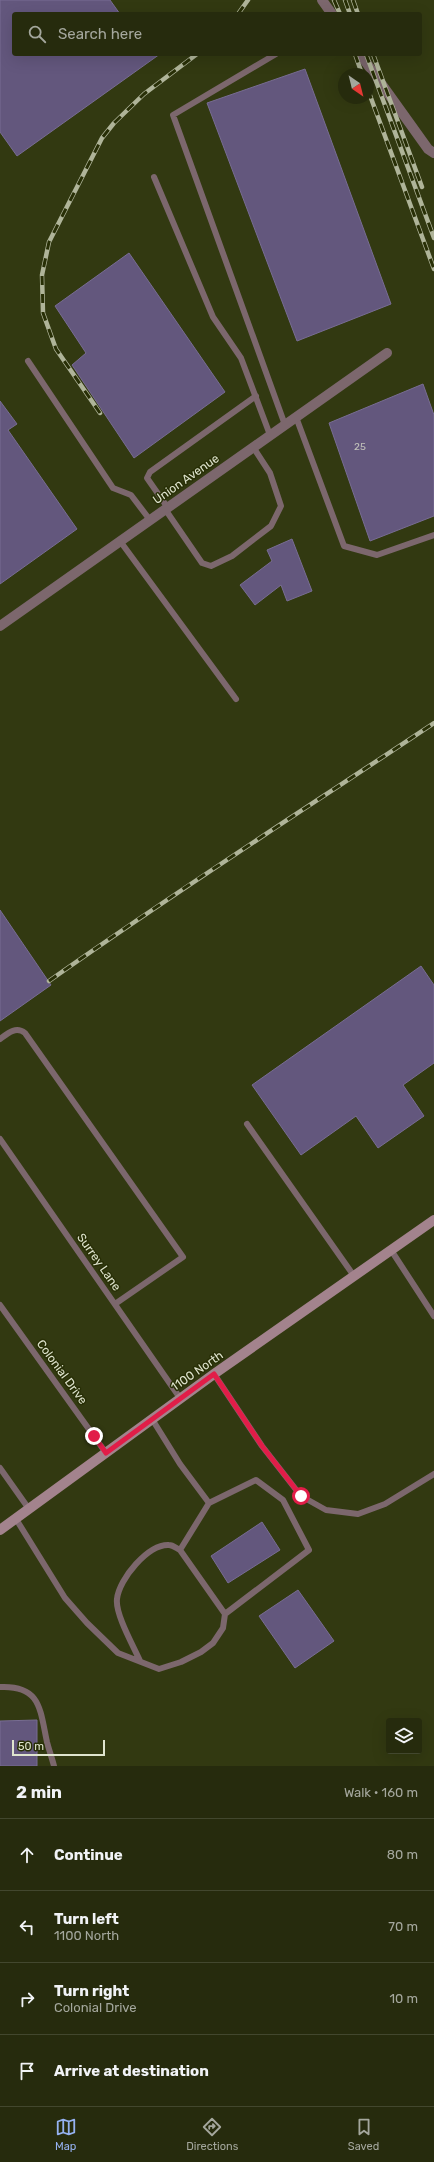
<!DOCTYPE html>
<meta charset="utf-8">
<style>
body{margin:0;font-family:Rubik,sans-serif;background:#32371b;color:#f1f3f6}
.controls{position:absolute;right:12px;bottom:12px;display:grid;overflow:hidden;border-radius:4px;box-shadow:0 4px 16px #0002}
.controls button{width:36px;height:36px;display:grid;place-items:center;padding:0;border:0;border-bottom:1px solid #42472e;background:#262b0d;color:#f1f3f6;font:20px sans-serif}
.compass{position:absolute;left:338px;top:68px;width:36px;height:36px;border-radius:50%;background:#262b0d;box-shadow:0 4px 16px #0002;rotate:145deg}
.scale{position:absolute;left:12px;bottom:10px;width:93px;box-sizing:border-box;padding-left:4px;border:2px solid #dfe4ce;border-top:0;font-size:11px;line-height:14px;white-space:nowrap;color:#dfe4ce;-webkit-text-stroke:3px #282f06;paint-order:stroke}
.stop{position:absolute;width:12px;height:12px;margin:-9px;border:3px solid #e11d48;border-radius:50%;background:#fff}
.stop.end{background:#e11d48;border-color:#fff;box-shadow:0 1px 4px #0008}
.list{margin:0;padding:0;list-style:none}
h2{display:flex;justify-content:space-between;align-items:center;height:52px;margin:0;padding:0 16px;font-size:17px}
h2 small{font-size:13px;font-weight:400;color:#a4a79d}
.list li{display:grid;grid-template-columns:26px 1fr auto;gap:12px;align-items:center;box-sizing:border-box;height:72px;padding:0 16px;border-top:1px solid #42472e}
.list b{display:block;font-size:15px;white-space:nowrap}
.list p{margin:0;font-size:13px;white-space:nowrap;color:#a4a79d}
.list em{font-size:13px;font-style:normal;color:#a4a79d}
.icon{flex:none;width:22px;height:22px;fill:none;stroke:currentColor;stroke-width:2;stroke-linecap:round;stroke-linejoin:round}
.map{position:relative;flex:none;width:434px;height:1766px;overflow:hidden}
.search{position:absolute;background:#262b0d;box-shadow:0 4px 16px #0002;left:12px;right:12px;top:12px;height:44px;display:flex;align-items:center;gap:10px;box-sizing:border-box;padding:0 14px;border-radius:4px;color:#a4a79d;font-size:15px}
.sheet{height:340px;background:#262b0d}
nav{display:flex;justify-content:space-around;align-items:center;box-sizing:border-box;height:56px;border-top:1px solid #42472e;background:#262b0d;font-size:11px;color:#a4a79d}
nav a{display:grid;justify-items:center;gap:2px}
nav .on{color:#95b2f1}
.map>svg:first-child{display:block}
.building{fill:#63577d;stroke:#786d93}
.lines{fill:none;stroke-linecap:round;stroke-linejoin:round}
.service{stroke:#7c676d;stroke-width:6}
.minor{stroke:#7c676d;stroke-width:10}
.tertiary{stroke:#7c676d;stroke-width:10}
.secondary{stroke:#a3838d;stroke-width:10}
.rail-casing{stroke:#afb499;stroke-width:4.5}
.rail{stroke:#282f06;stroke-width:3;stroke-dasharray:9;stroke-linecap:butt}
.route{stroke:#e11d48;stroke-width:5}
.labels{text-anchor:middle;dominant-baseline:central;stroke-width:3;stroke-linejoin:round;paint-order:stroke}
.number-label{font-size:10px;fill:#c0c1ba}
.street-label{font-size:12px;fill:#dfe4ce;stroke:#282f06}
</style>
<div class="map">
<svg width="434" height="1766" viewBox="0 0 434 1766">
<rect width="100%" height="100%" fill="#323911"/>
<path class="building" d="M0,0H110L120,14H14V54H160L17,156L0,132Z
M305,69L391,304L297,341L207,103Z
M129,253L225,392L134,458L72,365L86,353L55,306Z
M423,384L434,415V516L370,541L329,423Z
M0,401L17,424L8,430L77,529L0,584Z
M292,539L312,591L287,601L281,585L255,605L240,585L272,561L267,550Z
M0,910L51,985L0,1021Z
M421,966L434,985V1063L403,1085L424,1116L378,1148L356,1116L301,1155L252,1085Z
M262,1522L280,1550L228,1583L211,1556Z
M298,1590L334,1641L295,1668L259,1616Z
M37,1720V1766H0V1721Z"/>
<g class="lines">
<path class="service" d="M276,54L173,115L285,425
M154,177L213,317L241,358L270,435
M28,361L113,488L131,495L150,520
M296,417L344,546L377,555L434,535
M168,508L147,478L150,472L256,396
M165,509L202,563L211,566L232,556L271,526L281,506L270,473L253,447
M120,541L236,699
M0,1039C8,1033 16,1026 25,1033L183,1257L115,1304
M247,1124L354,1276
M0,1139L180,1398
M391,1250L434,1316
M0,1305L106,1453
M214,1374L262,1446L301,1496L326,1510L358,1514L385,1504L434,1474
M152,1419L180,1464L209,1503L256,1480L283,1500L309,1550L225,1614L180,1550L209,1503
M0,1468L29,1509
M16,1519L65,1598L87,1623L118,1653L159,1669L181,1662L201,1652L213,1643L223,1628L225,1614
M140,1661C134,1647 115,1614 117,1599C119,1579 148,1544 169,1545C173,1545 176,1548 180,1550
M0,1687C41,1685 40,1710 47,1742C49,1750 52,1758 54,1766"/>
<path class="minor" d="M0,626L387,353"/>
<path class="tertiary" d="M322,0L332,14
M360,54L428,149L434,153"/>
<path class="secondary" d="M0,1530L214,1374L434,1220"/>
<g class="rail-casing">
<path id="rail" d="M334,0L340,14
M345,0L350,14
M353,0L358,14
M238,14L248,0
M355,54L362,74
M366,54L434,238
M373,54L422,187
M368,90L434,269
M100,413L56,349L43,313L42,275L49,242L102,138L114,123L144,94L197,54
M49,981C175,892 305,809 434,723"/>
</g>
<use href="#rail" class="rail"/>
</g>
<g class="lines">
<path class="route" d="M94,1436L106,1453L214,1374L262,1446L301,1496"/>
</g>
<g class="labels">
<g class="number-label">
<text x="360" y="447">25</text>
</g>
<g class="street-label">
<text transform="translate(186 479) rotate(-35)">Union Avenue</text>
<text transform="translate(99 1262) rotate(55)">Surrey Lane</text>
<text transform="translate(197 1371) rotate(-35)">1100 North</text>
<text transform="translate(62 1372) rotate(54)">Colonial Drive</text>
</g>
</g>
</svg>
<div class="controls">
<button><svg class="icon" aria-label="layers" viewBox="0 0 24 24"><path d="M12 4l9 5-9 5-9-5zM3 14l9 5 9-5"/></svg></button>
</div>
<svg class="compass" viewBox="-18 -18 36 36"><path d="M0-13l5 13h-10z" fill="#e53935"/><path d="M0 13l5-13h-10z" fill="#a4a79d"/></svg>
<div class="scale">50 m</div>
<div class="stop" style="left:301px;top:1496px"></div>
<div class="stop end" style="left:94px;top:1436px"></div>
<div class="search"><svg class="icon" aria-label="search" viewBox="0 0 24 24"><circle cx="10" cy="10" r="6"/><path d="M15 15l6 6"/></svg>Search here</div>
</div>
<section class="sheet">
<h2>2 min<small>Walk · 160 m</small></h2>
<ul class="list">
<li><svg class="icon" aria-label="ahead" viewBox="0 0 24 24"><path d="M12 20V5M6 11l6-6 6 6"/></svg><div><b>Continue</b></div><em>80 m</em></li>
<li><svg class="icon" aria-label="left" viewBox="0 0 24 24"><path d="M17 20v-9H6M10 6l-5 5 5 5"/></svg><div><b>Turn left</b><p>1100 North</p></div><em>70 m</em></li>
<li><svg class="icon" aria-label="right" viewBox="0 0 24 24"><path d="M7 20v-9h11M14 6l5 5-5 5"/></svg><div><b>Turn right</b><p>Colonial Drive</p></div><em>10 m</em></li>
<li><svg class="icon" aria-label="arrive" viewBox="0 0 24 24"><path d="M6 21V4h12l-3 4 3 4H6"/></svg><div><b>Arrive at destination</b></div></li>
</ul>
</section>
<nav>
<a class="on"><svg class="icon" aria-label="map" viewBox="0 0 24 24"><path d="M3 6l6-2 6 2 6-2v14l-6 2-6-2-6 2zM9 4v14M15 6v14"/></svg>Map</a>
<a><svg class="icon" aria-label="directions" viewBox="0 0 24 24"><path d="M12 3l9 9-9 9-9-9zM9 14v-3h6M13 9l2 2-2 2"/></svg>Directions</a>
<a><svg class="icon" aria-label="saved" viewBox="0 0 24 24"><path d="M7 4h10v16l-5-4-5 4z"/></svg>Saved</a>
</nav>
